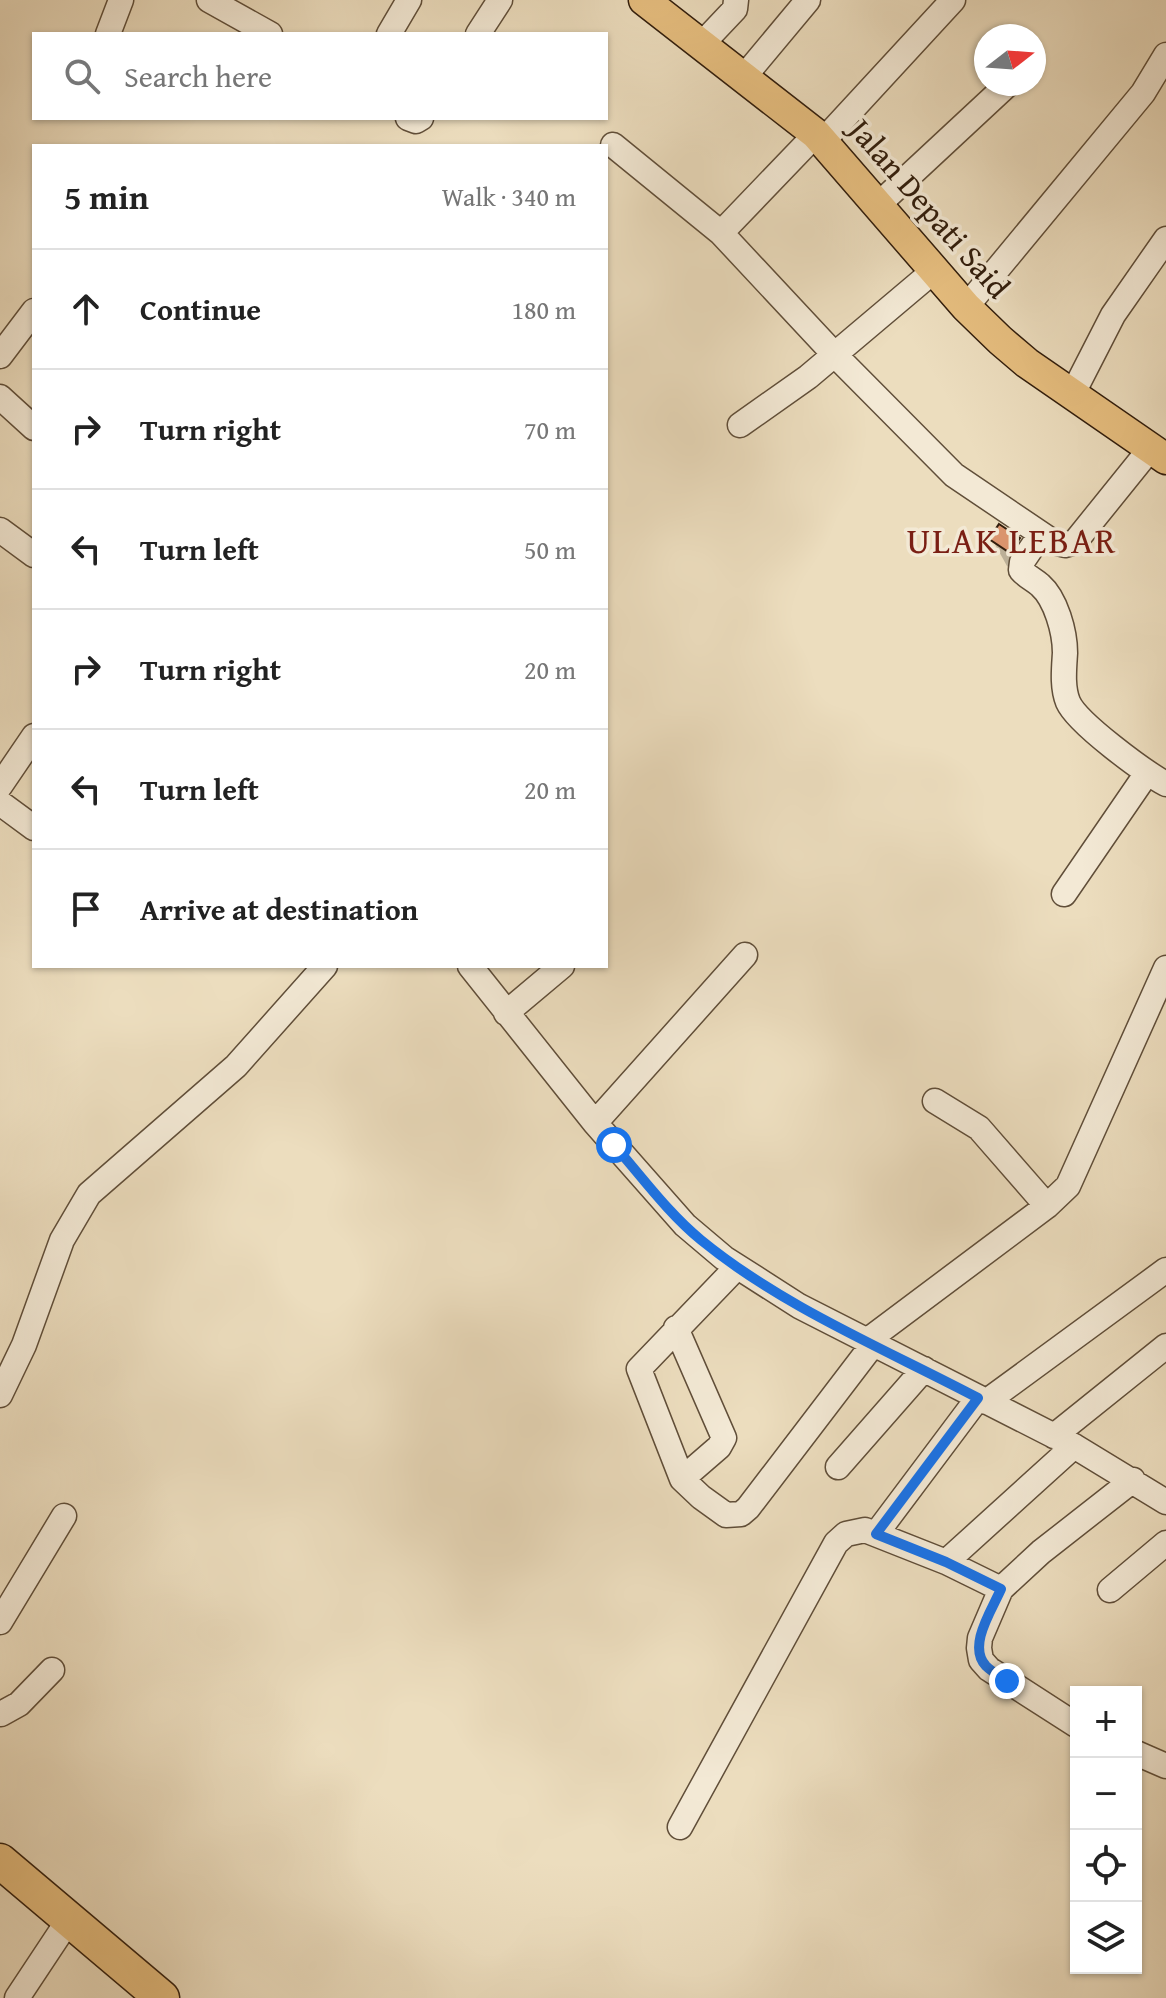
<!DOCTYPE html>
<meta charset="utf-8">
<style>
body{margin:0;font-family:"Gentium Book Plus",serif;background:#f2f2f2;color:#222}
.controls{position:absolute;right:24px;bottom:24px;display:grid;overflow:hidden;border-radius:0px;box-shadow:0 2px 6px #0004}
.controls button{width:72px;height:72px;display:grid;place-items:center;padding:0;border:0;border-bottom:2px solid #e0e0e0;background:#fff;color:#222;font:40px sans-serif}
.compass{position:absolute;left:974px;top:24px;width:72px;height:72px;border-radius:50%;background:#fff;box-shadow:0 2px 6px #0004;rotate:73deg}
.stop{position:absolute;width:24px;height:24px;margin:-18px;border:6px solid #1a73e8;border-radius:50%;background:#fff}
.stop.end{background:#1a73e8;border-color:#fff;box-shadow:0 2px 8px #0008}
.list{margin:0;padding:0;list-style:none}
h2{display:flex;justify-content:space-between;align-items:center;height:104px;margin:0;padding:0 32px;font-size:34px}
h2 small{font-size:26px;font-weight:400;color:#767676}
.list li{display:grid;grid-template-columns:52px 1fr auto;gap:24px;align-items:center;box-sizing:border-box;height:120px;padding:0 32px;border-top:2px solid #e0e0e0}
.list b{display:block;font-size:30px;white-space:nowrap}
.list em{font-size:26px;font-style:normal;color:#767676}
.icon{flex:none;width:44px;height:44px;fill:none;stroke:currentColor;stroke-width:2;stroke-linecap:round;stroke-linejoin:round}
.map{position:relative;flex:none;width:1166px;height:1998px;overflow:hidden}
.search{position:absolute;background:#fff;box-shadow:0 2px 6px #0004;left:32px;top:32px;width:576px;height:88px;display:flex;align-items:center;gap:20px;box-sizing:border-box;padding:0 28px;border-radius:0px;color:#767676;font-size:30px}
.panel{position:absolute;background:#fff;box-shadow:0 2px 6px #0004;left:32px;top:144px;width:576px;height:824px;border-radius:0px}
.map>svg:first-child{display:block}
.shadow{fill:#0003}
.building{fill:#da946d;stroke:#321e0d;stroke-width:2}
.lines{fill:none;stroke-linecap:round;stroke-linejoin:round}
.minor-casing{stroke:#604e39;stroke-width:27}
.major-casing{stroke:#321e0d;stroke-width:33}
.highway-casing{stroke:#321e0d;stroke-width:37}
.minor{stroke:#f3e9d5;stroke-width:24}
.major{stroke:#e6be7f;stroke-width:30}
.highway{stroke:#e6be7f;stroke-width:34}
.route{stroke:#1a73e8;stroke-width:10}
.labels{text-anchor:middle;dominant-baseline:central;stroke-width:7;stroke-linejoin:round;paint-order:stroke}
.street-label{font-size:32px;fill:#321e0d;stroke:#f3e9d5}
.quarter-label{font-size:36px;letter-spacing:2px;fill:#7a1f14;stroke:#f3e9d5}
</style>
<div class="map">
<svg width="1166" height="1998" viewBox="0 0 1166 1998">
<rect width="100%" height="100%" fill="#ecddbe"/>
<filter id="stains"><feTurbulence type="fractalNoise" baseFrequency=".0025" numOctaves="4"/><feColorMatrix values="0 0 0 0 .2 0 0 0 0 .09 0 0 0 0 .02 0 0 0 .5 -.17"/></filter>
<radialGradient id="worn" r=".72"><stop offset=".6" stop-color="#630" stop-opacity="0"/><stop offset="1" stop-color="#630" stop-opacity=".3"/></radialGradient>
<path class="shadow" d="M992,539H1019L1034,567L1026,579L1007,566Z"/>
<path class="building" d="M999,524L1020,538L1010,553L989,539Z"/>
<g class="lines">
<g class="minor-casing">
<path id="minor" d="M209,0L270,34
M108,34L121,0
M389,34L409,0
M478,34L500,0
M700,46L735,9L736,0
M743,78L808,0
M408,118L416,121L421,118
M823,141L953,0
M613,145L721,233L834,354L954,475L1053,542L1065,545L1075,542L1150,449
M879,204L1008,84
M721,233L816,134
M966,307L1143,93L1166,55
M0,356L34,311
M1072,395L1113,315L1166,239
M0,397L34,428
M740,425L808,377L936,269
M0,530L34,555
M1041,534L1022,562L1021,570C1026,576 1034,580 1040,585C1056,599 1065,632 1065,653C1064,669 1062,687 1068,702C1077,723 1144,772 1166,784
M0,786L34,736
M0,803L34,828
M1064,894L1147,773
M470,966L595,1123L685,1225L724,1258L799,1306L1074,1446L1166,1502
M506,1013L562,966
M935,1101L979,1128L1047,1206
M595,1123L745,955
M737,1267L639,1369L682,1479L701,1497L726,1515L741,1514L748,1508L874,1343
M676,1328L724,1438L719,1447L682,1479
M868,1340L1047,1206L1068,1186L1166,968
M0,1395L24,1345L62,1240L89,1194L236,1066L325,966
M986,1402L1166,1270
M1054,1436L1166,1346
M838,1467L924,1369
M876,1534L978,1398
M946,1562L1074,1446
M1110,1590L1166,1543
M0,1622L64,1516
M1,1714L19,1704L52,1670
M1076,1725L989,1669L981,1660L979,1648L980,1638L1001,1589L1041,1552L1133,1480
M1136,1753L1166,1766
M680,1827L836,1543L846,1534L865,1530L946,1562L1001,1589
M17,1998L70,1918"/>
</g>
<g class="major-casing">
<path id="major" d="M644,0L816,134L966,307L1000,340L1027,363L1166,459"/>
</g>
<g class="highway-casing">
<path id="highway" d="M0,1861L162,1998"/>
</g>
<use href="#minor" class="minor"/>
<use href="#major" class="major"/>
<use href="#highway" class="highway"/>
</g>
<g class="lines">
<path class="route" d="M614,1145C642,1177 668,1213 701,1240C783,1307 885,1349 978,1398L876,1534L946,1562L1001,1589C992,1610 967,1646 986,1666C992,1672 1000,1676 1007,1681"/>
</g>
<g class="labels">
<g class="street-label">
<text transform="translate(930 208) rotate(49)">Jalan Depati Said</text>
</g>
<g class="quarter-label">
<text x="1012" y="539">ULAK LEBAR</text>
</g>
</g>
<rect width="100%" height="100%" filter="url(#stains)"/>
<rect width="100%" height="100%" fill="url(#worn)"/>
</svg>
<div class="controls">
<button>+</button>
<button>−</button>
<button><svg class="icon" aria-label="locate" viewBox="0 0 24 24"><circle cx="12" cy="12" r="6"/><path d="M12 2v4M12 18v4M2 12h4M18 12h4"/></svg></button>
<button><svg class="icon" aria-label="layers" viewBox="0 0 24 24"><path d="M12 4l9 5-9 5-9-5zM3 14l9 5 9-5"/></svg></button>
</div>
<svg class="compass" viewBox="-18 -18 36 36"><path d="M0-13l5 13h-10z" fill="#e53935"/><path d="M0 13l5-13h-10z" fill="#767676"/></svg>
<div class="stop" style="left:614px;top:1145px"></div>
<div class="stop end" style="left:1007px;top:1681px"></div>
<div class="search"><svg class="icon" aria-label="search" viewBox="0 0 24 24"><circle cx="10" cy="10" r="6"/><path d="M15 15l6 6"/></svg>Search here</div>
<section class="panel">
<h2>5 min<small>Walk · 340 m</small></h2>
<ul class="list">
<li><svg class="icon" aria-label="ahead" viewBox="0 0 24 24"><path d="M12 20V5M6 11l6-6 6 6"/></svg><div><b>Continue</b></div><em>180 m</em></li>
<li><svg class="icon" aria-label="right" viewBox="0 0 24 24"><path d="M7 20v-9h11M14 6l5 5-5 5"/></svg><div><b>Turn right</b></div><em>70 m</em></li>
<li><svg class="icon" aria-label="left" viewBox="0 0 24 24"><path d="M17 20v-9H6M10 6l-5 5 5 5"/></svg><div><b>Turn left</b></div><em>50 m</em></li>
<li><svg class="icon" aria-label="right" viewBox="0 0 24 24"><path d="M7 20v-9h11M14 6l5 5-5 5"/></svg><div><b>Turn right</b></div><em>20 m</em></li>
<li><svg class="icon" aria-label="left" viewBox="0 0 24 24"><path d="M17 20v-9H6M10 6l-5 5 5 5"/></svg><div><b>Turn left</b></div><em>20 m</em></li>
<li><svg class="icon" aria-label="arrive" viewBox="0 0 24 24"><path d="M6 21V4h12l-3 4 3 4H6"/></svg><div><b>Arrive at destination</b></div></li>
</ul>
</section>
</div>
